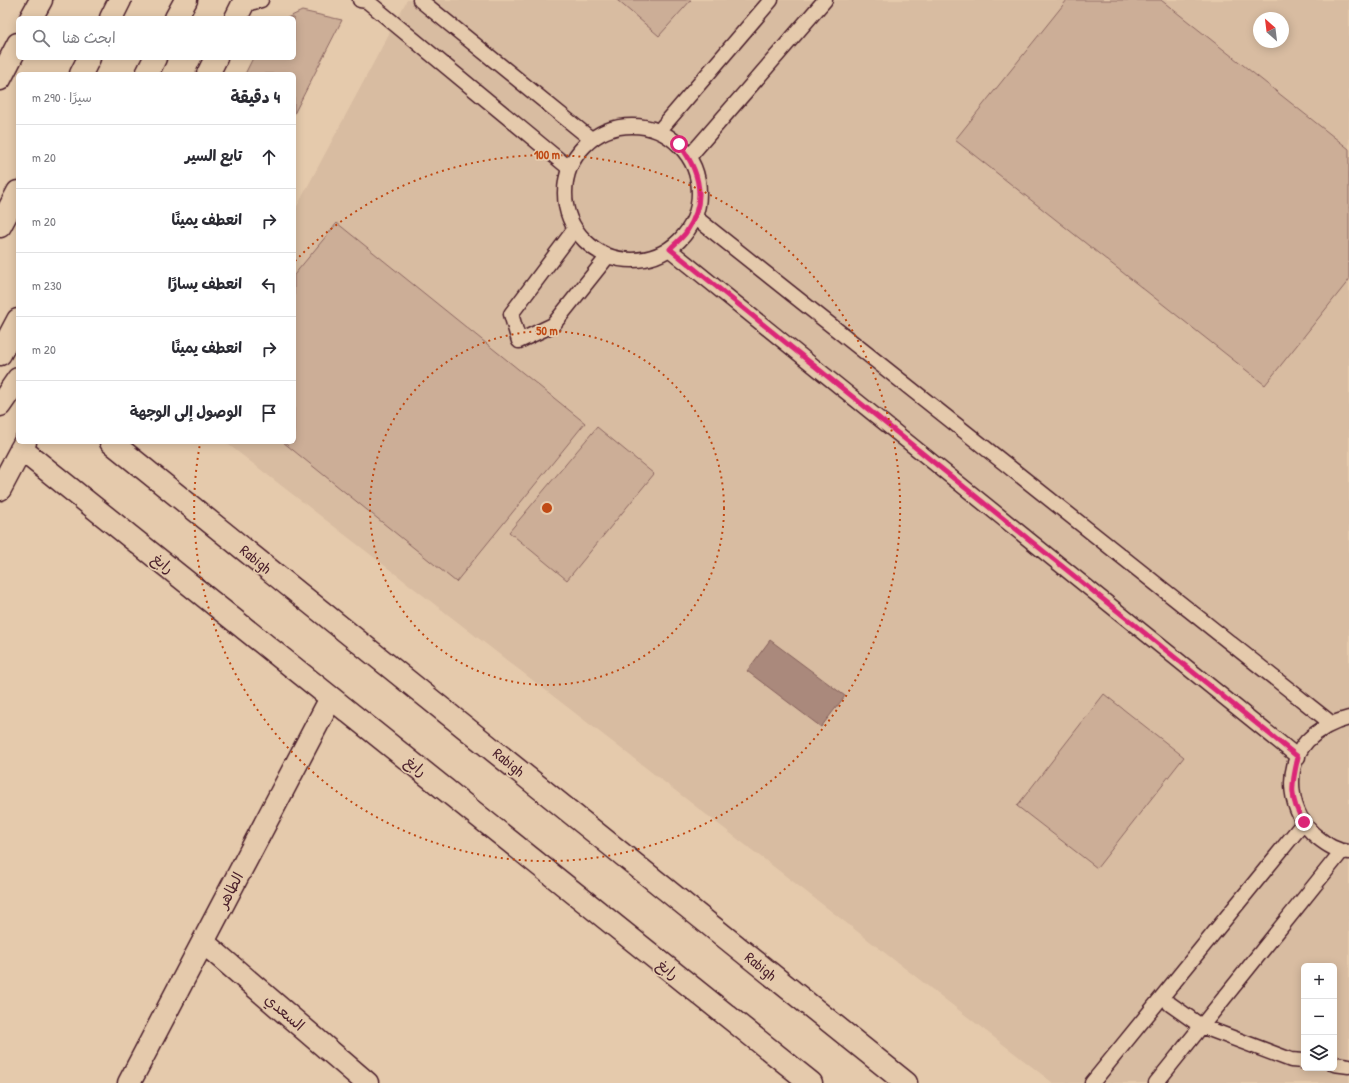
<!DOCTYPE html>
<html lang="ar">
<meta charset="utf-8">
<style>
body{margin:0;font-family:"Patrick Hand","Playpen Sans Arabic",sans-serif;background:#f2f2f3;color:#2b2b33;direction:rtl}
.controls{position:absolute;right:12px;bottom:12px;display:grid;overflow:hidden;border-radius:6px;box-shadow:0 2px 10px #0003}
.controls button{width:36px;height:36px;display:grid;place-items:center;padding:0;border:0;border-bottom:1px solid #e1e1e2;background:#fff;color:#2b2b33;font:20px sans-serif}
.compass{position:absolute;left:1253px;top:12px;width:36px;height:36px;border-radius:50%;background:#fff;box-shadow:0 2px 10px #0003;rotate:332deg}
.stop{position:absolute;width:12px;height:12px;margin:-9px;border:3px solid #db2777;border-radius:50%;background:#fff}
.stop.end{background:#db2777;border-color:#fff;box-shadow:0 1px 4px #0008}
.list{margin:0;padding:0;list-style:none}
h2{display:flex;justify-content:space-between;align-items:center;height:52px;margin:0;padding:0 16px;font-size:17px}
h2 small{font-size:13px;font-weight:400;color:#7c7c81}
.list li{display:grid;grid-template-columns:26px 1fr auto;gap:12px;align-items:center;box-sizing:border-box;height:64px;padding:0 16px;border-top:1px solid #e1e1e2}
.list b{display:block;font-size:15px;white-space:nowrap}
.list em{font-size:13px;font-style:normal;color:#7c7c81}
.icon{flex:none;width:22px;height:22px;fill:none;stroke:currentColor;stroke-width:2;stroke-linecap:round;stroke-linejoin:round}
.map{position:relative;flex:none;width:1349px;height:1083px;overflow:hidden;direction:ltr}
.search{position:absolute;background:#fff;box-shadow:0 2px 10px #0003;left:16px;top:16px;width:280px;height:44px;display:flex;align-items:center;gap:10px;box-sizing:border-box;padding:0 14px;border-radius:6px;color:#7c7c81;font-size:15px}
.panel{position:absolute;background:#fff;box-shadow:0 2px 10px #0003;left:16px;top:72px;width:280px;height:372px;border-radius:6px;direction:rtl}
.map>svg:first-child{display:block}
.built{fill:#d8bca1;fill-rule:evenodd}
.green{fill:#ccae97;stroke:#8b6661}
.water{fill:#aa897b;stroke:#845f5b}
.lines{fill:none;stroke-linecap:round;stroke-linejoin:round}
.lane-casing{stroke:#4a1f2b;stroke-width:17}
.street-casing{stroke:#4a1f2b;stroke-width:25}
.secondary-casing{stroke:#4a1f2b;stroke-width:25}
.primary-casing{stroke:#4a1f2b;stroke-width:25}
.highway-casing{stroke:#4a1f2b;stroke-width:25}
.lane{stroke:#e5caac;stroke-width:14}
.street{stroke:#e5caac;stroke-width:22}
.secondary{stroke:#e5caac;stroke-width:22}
.primary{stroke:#e5caac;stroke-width:22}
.highway{stroke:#e5caac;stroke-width:22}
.route{stroke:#db2777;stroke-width:5}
.ring{fill:none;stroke:#c04a14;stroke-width:2;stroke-dasharray:2 4}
.labels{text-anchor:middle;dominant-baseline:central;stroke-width:3.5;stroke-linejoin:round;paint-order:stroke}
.street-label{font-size:15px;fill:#4a1f2b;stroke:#e5caac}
.centre{fill:#c04a14;stroke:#e5caac;stroke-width:2}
.ring-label{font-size:12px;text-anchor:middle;font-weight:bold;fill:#c04a14;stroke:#e5caac;stroke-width:3.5;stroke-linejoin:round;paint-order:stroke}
</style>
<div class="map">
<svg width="1349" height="1083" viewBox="0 0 1349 1083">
<rect width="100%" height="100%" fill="#e5caac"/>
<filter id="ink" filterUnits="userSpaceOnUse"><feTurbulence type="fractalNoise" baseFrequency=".025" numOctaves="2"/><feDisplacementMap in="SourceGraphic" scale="8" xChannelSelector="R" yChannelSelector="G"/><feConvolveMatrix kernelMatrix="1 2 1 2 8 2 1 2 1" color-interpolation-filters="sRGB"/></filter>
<g filter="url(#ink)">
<path class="built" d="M407,0H1349V1083H1053L225,442H294V212ZM1259,18H1283V42H1259ZM1304,966H1334V1068H1304Z"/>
<path class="green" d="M617,0H691L659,36Z
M1067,0H1161L1349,149V280L1265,385L955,140Z
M302,11L342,20L294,114V74H245L253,58H294V18H287Z
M337,223L585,423L456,582L283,442H294V275Z
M597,427L654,474L567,580L509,532Z
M1104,694L1184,757L1097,868L1017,806Z"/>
<path class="water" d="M770,640L845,696L821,727L747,671Z"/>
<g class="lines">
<g class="lane-casing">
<path id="lane" d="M360,0L367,1L569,168
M420,0L591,139
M242,5L261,0
M565 193a67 67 0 1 1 134 0a67 67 0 1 1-134 0Z
M659,131L771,0
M689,157L825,0
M695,217L1331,723
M574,230L511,314L519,341L553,325L608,256
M669,249L1298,757
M1349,718C1333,722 1319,729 1307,741C1283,768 1289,815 1317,837C1327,845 1336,851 1349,852
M1170,1004L1201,1026L1291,1060L1304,1061
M1334,1064L1349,1066
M1092,1083L1304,822
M1156,1083L1342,851"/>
</g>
<g class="street-casing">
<path id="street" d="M203,942L367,1083
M129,1083L331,698"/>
</g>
<g class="secondary-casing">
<path id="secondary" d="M236,18L245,0
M208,74L216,58
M111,442L906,1083
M21,449L811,1083
M0,489L25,442"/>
</g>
<g class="primary-casing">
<path id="primary" d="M31,18L41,0
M0,79L18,44"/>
</g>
<g class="highway-casing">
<path id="highway" d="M111,18L120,0
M176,18L186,0
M81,74L89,58
M147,74L155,58
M0,226L18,192
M0,354L18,320
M0,405L18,379"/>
</g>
<use href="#lane" class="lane"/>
<use href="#street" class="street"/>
<use href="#secondary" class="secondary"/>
<use href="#primary" class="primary"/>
<use href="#highway" class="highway"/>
</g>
</g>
<g class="lines" filter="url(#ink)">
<path class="route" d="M679,144C700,171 707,201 687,231C683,238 675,243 670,249L1298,757C1292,783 1288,798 1304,822"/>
</g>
<g class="ring">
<circle cx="547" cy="508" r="177"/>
<path d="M295 261A353 353 0 1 1 200 444"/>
</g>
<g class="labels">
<g class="street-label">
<text transform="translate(256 559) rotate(39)">Rabigh</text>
<text transform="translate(163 563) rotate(39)">رابغ</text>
<text transform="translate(509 762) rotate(39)">Rabigh</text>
<text transform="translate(416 766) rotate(39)">رابغ</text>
<text transform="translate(230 890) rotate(-62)">الطاهر</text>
<text transform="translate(761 966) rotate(39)">Rabigh</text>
<text transform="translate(668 969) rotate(39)">رابغ</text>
<text transform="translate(285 1012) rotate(41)">السعدي</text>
</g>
</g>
<circle cx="547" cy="508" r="6" class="centre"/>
<g class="ring-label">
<text x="547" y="159">100 m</text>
<text x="547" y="335">50 m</text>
</g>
</svg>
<div class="controls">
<button>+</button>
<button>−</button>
<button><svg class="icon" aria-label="layers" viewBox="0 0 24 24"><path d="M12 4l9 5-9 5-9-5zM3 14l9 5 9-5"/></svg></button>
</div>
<svg class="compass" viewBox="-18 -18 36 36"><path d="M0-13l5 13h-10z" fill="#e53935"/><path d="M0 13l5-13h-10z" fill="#7c7c81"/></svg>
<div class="stop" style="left:679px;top:144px"></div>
<div class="stop end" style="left:1304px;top:822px"></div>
<div class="search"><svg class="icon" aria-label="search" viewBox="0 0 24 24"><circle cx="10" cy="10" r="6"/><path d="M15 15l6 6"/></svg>ابحث هنا</div>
<section class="panel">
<h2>4 دقيقة<small>سيرًا · 290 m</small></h2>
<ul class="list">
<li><svg class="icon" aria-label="ahead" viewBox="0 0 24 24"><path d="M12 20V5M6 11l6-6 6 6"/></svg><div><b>تابع السير</b></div><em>20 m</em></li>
<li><svg class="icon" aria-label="right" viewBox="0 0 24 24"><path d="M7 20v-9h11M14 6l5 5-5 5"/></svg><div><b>انعطف يمينًا</b></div><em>20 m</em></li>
<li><svg class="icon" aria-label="left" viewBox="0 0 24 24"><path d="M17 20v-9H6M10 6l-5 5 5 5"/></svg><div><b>انعطف يسارًا</b></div><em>230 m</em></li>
<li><svg class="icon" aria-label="right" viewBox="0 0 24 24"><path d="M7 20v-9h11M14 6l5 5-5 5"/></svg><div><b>انعطف يمينًا</b></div><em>20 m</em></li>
<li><svg class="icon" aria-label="arrive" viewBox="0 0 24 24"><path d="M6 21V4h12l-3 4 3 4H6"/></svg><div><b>الوصول إلى الوجهة</b></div></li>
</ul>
</section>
</div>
